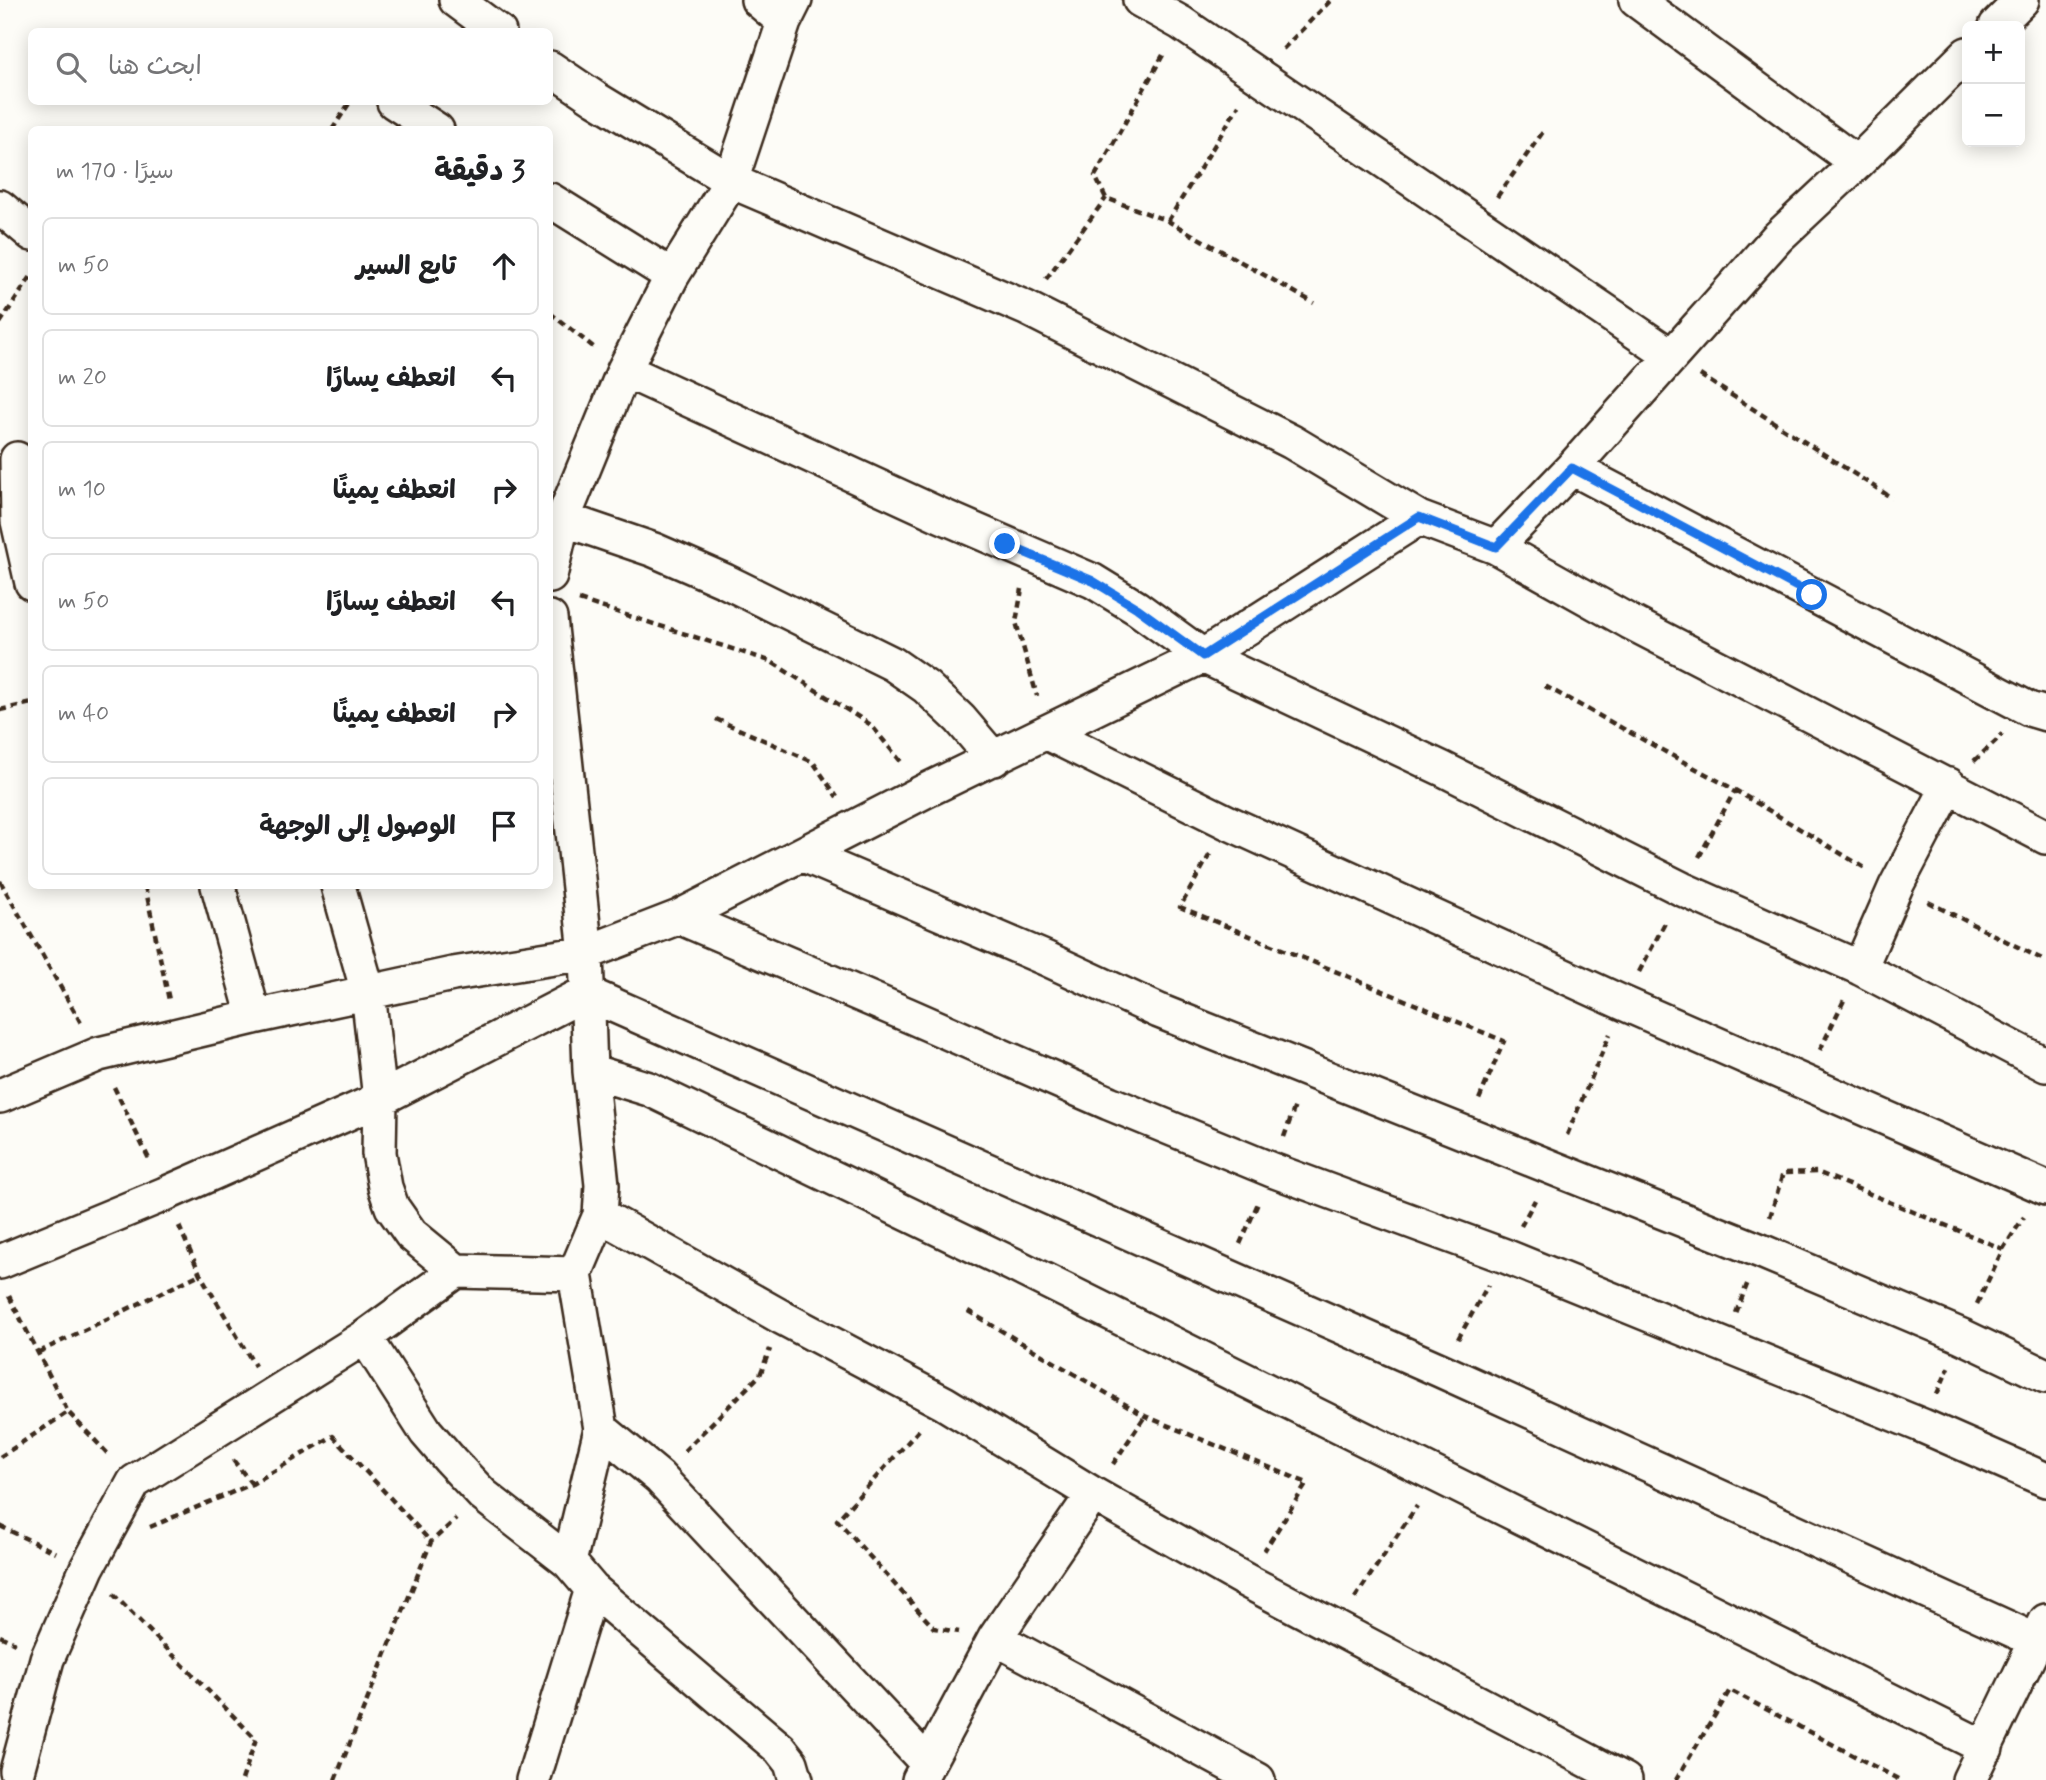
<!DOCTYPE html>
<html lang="ar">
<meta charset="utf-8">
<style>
body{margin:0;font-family:Mynerve,"Playpen Sans Arabic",sans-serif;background:#f6f6f6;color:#202124;direction:rtl}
.controls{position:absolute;right:21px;top:21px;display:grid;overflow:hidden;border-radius:10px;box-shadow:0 4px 18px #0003}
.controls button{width:63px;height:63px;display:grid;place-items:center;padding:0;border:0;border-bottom:2px solid #e0e0e0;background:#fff;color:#202124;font:35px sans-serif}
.stop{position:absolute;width:21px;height:21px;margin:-16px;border:5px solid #1a73e8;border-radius:50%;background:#fff}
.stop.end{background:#1a73e8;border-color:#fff;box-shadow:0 2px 7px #0008}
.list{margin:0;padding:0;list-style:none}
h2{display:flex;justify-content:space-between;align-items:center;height:91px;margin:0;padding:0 28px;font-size:30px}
h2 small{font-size:23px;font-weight:400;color:#757577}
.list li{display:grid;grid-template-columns:46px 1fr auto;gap:21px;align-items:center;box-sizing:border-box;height:98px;margin:0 14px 14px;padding:0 14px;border:2px solid #e0e0e0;border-radius:10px}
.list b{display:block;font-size:26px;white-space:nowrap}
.list em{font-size:23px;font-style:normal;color:#757577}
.icon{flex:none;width:38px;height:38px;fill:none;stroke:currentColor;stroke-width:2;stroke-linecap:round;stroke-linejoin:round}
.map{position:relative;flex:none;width:2046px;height:1780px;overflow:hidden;direction:ltr}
.search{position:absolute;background:#fff;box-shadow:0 4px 18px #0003;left:28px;top:28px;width:525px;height:77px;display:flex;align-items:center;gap:18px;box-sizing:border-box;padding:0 24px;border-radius:10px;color:#757577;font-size:26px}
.panel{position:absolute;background:#fff;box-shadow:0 4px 18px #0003;left:28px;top:126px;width:525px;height:763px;border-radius:10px;direction:rtl}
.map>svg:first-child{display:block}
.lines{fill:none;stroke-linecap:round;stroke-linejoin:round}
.minor-casing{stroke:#3b2a1e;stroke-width:38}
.path{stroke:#3b2a1e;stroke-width:4.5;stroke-dasharray:7 5;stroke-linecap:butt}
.minor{stroke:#fdfcf7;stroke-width:33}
.route{stroke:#1a73e8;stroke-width:9}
</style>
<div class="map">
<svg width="2046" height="1780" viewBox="0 0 2046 1780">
<rect width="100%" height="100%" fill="#fdfcf7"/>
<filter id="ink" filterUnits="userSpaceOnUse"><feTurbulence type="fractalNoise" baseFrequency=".0143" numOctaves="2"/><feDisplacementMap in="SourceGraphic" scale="14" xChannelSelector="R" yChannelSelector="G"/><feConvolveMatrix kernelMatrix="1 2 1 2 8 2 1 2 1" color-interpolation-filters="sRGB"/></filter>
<g filter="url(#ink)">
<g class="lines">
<g class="minor-casing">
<path id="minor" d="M456,0L499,32
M758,0L784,22
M795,0L784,22L731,181L1026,308L1292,442L1419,518L1496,547L1630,622L2046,837
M1140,0L1181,23L1670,355
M1636,0L1857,163
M1996,26L2022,0
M550,68L596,99L731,181L672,276L624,370L563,519L550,576
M394,102L437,130
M550,200L672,276
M0,207L32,234
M624,370L940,515L1093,581L1137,608L1203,656L1443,769L1682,889L1860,968L2046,1065
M17,459L18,521L32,583
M1572,468L2029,709L2046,714
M563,519L654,550L725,581L893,664L926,687L960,719L994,759
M1496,547L1572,468L1777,238L1857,163L1967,54
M550,618L586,953L590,1071L602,1185L600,1215L575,1274L601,1429L569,1562
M1047,733L1227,822L1623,1003L2046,1188
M804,855L1047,959L1159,1011L1761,1251L1962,1336L2046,1376
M218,886L254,1017
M338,886L368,992L380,1099L379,1153L385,1187L392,1207L411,1234L456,1271L575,1274
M679,917L908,1015L1109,1103L1272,1170L1505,1256L1923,1426L2046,1480
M1860,968L1896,886L1949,785
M586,993L1440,1370L2037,1641
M590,1071L649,1089L1014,1265L1986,1748
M0,1096L99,1054L254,1017L453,974L586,953L679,917L925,791L1203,656L1419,518
M600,1215L783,1318L944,1403L1093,1494L1245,1580L1625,1780
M0,1262L165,1194L380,1099L586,993
M365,1337L426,1432L451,1461L483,1495L569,1562L592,1589L780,1749L791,1763L796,1780
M601,1429L659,1477L927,1763
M995,1638L1258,1780
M17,1771L47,1659L87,1568L134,1482L365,1337L456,1271
M533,1780L592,1589
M919,1780L995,1638L1093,1494
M1969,1780L2046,1621"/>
</g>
<path class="path" d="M1283,49L1331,0
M1163,55L1095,176L1106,198L1168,221L1314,303
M332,130L350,102
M1497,197L1545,129
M1168,221L1239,105
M1046,279L1106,198
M550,313L596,349
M0,323L32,275
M1700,375L1892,498
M1022,589L1016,622L1037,696
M579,600L770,661L871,725L902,763
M1545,686L1735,790L1865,868
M0,710L32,703
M716,719L813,762L837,797
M1974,761L2003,734
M1210,854L1180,907L1504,1041L1478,1102
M1699,857L1735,790
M0,881L81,1023
M145,886L169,1000
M1928,902L2046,961
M1639,972L1666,921
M1820,1050L1845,998
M114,1087L150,1161
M1567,1135L1610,1034
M1284,1137L1296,1103
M1770,1217L1783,1173L1817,1172L2003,1249
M179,1226L200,1274L255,1366
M1521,1226L1535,1200
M1240,1244L1259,1201
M9,1296L68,1412L110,1456
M1977,1304L2003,1249L2024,1217
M968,1311L1145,1416L1307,1483L1264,1551
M1736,1313L1748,1282
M1458,1339L1488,1285
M39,1352L200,1274
M1937,1394L1949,1367
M919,1430L837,1520L934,1628L959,1632
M684,1451L760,1375L770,1349
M0,1457L68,1412
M233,1460L252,1484
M1113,1464L1145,1416
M0,1526L56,1553
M150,1527L252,1484L333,1436L431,1542
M113,1594L256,1739L242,1780
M1355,1598L1417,1506
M0,1636L15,1643
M335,1780L431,1542L456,1519
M1676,1780L1730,1690L1900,1780"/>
<use href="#minor" class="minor"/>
</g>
</g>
<g class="lines" filter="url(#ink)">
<path class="route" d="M1005,544L1093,581L1137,608L1203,656L1419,517L1496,547L1572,468L1812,595"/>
</g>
</svg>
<div class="controls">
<button>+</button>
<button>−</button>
</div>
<div class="stop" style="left:1812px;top:595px"></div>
<div class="stop end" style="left:1005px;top:544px"></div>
<div class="search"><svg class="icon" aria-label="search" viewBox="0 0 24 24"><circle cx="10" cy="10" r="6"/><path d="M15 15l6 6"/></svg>ابحث هنا</div>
<section class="panel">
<h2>3 دقيقة<small>سيرًا · 170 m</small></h2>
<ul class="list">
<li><svg class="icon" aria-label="ahead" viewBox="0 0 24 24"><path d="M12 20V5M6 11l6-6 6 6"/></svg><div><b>تابع السير</b></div><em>50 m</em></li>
<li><svg class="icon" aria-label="left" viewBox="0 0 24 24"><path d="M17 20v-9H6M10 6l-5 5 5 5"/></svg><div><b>انعطف يسارًا</b></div><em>20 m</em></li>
<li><svg class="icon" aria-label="right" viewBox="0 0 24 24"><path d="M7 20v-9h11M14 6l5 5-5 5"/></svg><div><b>انعطف يمينًا</b></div><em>10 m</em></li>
<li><svg class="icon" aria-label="left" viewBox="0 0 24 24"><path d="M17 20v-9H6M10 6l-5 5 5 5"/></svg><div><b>انعطف يسارًا</b></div><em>50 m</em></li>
<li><svg class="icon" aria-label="right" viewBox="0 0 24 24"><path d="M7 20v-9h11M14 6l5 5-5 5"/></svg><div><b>انعطف يمينًا</b></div><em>40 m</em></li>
<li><svg class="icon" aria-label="arrive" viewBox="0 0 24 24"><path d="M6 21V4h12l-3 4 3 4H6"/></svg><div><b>الوصول إلى الوجهة</b></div></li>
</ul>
</section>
</div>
